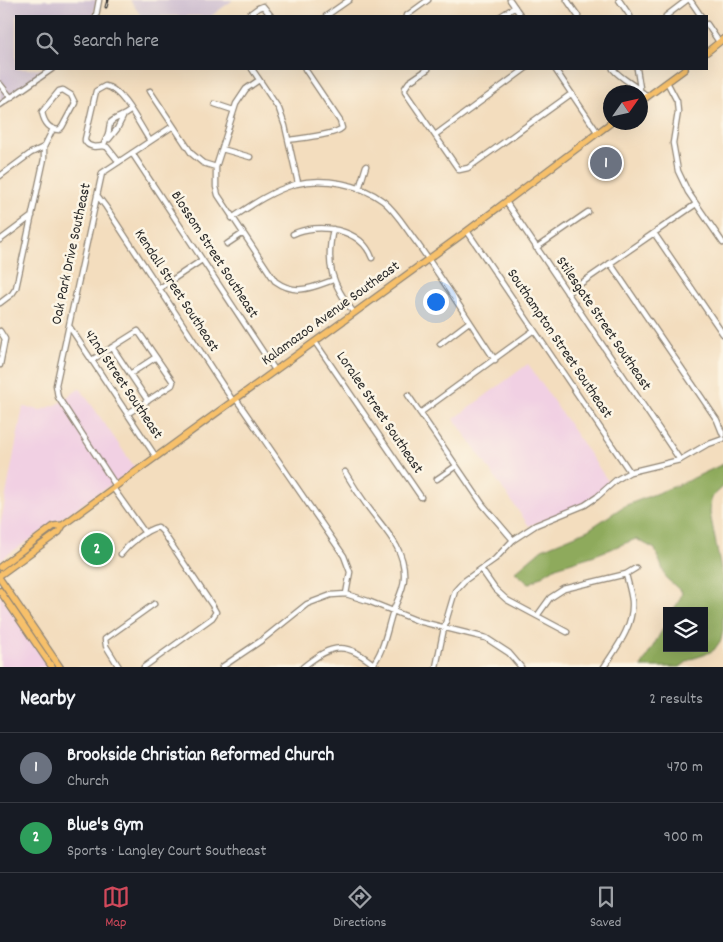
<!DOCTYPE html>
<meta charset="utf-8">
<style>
body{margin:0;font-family:Dekko,sans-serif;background:#242831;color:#f1f3f6}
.controls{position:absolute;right:15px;bottom:15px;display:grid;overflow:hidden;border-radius:0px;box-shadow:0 5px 20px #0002}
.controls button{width:45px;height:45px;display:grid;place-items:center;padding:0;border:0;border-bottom:1px solid #363941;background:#171b24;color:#f1f3f6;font:25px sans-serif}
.compass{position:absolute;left:603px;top:85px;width:45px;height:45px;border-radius:50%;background:#171b24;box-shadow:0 5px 20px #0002;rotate:56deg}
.you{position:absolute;left:435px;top:301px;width:18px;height:18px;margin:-12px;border:4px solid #fff;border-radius:50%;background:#1a73e8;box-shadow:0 0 0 8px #1a73e833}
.badge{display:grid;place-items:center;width:32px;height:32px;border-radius:50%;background:#d1495b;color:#fff;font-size:16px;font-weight:700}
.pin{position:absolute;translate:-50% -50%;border:2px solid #fff;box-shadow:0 1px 5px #0006}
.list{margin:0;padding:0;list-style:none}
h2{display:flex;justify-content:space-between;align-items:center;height:65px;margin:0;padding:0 20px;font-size:21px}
h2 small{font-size:16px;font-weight:400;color:#9ea1a6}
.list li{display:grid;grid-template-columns:32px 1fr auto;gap:15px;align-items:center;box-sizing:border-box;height:70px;padding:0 20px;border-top:1px solid #363941}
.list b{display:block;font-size:19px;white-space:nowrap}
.list p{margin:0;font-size:16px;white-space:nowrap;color:#9ea1a6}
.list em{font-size:16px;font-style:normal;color:#9ea1a6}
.icon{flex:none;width:28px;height:28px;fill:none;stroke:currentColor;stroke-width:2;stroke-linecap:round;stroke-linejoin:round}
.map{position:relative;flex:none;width:723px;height:667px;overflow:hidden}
.search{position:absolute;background:#171b24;box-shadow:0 5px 20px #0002;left:15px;right:15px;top:15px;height:55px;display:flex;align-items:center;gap:12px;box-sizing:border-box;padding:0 18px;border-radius:0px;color:#9ea1a6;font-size:19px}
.sheet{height:205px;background:#171b24}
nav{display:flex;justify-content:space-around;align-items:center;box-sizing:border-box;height:70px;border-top:1px solid #363941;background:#171b24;font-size:14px;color:#9ea1a6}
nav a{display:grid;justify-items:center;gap:2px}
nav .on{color:#d1495b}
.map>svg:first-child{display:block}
.built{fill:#f1d0e3}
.industrial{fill:#cebed1}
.forest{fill:#8eaa5c;stroke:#5c6a44}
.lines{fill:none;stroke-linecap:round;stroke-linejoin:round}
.minor-casing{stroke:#8f8474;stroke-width:7}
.major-casing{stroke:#8f8474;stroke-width:8}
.minor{stroke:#fff;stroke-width:4.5}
.major{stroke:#f7c06b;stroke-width:5.5}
.rail-casing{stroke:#2b2b2b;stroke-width:3}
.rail{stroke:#fcf5e5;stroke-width:1;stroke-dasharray:4;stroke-linecap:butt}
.labels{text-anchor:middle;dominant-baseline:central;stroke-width:5;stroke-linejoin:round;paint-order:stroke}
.street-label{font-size:15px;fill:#2b2b2b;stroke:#fcf5e5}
</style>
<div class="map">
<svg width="723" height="667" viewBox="0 0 723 667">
<rect width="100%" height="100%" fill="#fcf5e5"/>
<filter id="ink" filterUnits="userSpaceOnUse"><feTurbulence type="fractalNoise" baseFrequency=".02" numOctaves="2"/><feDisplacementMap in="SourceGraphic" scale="10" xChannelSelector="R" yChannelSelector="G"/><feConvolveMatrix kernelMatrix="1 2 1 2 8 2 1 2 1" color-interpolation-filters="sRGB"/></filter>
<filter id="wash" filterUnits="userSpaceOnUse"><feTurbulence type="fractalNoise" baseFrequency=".0096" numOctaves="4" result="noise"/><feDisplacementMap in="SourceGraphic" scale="20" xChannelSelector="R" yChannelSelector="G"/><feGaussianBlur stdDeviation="1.12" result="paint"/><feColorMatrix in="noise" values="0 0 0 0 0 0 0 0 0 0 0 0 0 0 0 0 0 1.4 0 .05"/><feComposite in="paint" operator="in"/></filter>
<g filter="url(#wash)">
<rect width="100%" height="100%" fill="#f3ddbe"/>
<path class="built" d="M528,364L610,484L595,496L574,509L529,526L454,419Z
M80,388L135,468L0,560V526L23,407L41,410L58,404Z
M0,594L50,667H0Z"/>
<path class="industrial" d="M0,0H97L93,16H16V69H48L0,106Z
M130,0H233L211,16H141Z"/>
<path class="forest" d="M723,464V487L711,498L710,513L723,580V630L721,640L714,650L704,655L691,659L680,667H641L667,622V648H704V611H673L680,599L682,592L666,578L655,549L636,539L595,555L556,567L529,584L515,572L542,549L588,530L624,506L683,483Z"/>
</g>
<g filter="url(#ink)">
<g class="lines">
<g class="minor-casing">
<path id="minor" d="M510,0L521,16
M567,0L578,16
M619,0L630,16
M690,0L701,16
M96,16L99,0
M247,16L258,8L263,6L271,16
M326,16L349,0
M406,16L428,0
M501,16L515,7
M666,16L687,0
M707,24L719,42
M252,69L279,109L285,126L298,183
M428,69L409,82L405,88V92L459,170L468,168L571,94
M555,69L598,133
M613,69C623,81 637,85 647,97
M637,69L640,88
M259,80L246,89L236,104L216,167V187L218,195L275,281C296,296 311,288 333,280
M667,82L677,101L678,112L673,143L678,171L688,192L723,243
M0,84L11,98
M63,90L71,95L75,103L62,127L59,130C48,129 44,122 42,112L59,91Z
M150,91L192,154L203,163L216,167
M215,104L233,110
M0,105L52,69
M435,135L525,69
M109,139L117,129L123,117
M289,140C301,138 335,135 342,128L340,121L305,69
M103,146C96,147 89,148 85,141V139L96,91L105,86C122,88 140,126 150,141
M103,146L108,135L110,123C115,117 123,117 130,111
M103,146L107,147L119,162
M44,147L53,129
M222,149L250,157
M132,153L275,370
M0,176L31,153L44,147
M359,189L366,166
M97,195L106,207L233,401
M506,202L680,460
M232,218C253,204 272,191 296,184C323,177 361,184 383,201C397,212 406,229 417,243C444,281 469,321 495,360
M333,229C325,265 332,284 354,313
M467,231L630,472
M654,233L723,334
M293,234C318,222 361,228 372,258
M0,240L32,216
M227,244L242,234
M536,248L588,212
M610,263L717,420L723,435
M160,288L202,260
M567,293L696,204
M0,303L12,294L16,288L44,159V147
M69,326L156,457
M0,331L5,339L0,365
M315,342L421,497
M440,344L469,322
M112,347L148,401
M92,360L138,331L173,382L172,385L127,414
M130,374L156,357
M408,395L483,505L513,540
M236,399L344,556L350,572L346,594
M420,413L534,330
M345,472C352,484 360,496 368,507C384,529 406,549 404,578C404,590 396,602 392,614C386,633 384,651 371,667
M437,479L456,466
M116,486L58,397L56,385L102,173L173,126
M113,488L145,533
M121,554C129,544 145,530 158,527L163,532L212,605L216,612L212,618L144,667
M481,569L495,589L507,600L567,632
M537,616L550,598L564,589L626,574L636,568
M119,667L106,646L105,639L154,604
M222,667L262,640L307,604L331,595L346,594L368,601L418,621L486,638L509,653L521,667
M303,667C333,643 346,641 377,667
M436,667L444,628L455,591L464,581L495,559L513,540L536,525L585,505L597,497L616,480L630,472L680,460L706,445L723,439
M604,667C617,647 634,626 632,601C631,592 628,583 626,574"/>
</g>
<g class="major-casing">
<path id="major" d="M707,52L723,39
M640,102L685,69
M0,567L54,526L63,525
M0,575L59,532L63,525L116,486L467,231L612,122
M0,579L60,667
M0,591L52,667"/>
</g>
<use href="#minor" class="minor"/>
<use href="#major" class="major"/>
<g class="rail-casing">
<path id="rail" d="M106,7L108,0"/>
</g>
<use href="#rail" class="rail"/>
</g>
</g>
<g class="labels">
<g class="street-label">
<text transform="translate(72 254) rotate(-78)">Oak Park Drive Southeast</text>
<text transform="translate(214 255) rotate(57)">Blossom Street Southeast</text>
<text transform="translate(176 291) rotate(57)">Kendall Street Southeast</text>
<text transform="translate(331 314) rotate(-36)">Kalamazoo Avenue Southeast</text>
<text transform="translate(603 324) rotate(56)">Stilesgate Street Southeast</text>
<text transform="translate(559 344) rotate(56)">Southampton Street Southeast</text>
<text transform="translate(123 385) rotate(56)">42nd Street Southeast</text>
<text transform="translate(379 413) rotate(56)">Loralee Street Southeast</text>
</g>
</g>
</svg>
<div class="controls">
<button><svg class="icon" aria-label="layers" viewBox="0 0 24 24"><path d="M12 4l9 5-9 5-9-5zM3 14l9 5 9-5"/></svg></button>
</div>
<svg class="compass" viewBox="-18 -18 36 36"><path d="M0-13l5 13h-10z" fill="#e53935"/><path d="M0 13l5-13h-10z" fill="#9ea1a6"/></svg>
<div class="you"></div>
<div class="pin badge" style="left:606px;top:163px;background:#6b7280">1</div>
<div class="pin badge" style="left:97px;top:549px;background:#2e9e5b">2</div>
<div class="search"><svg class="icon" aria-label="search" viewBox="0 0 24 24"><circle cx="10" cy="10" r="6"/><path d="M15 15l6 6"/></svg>Search here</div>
</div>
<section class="sheet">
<h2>Nearby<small>2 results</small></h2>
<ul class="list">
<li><span class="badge" style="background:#6b7280">1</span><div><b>Brookside Christian Reformed Church</b><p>Church</p></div><em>470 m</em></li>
<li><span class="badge" style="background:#2e9e5b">2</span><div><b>Blue's Gym</b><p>Sports · Langley Court Southeast</p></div><em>900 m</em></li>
</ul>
</section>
<nav>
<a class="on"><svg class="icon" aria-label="map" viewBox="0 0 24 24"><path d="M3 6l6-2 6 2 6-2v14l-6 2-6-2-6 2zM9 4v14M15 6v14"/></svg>Map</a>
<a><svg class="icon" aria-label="directions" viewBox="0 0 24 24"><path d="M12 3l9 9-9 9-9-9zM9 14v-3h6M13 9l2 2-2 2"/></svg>Directions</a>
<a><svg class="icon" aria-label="saved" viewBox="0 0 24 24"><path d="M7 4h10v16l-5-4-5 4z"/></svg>Saved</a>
</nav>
